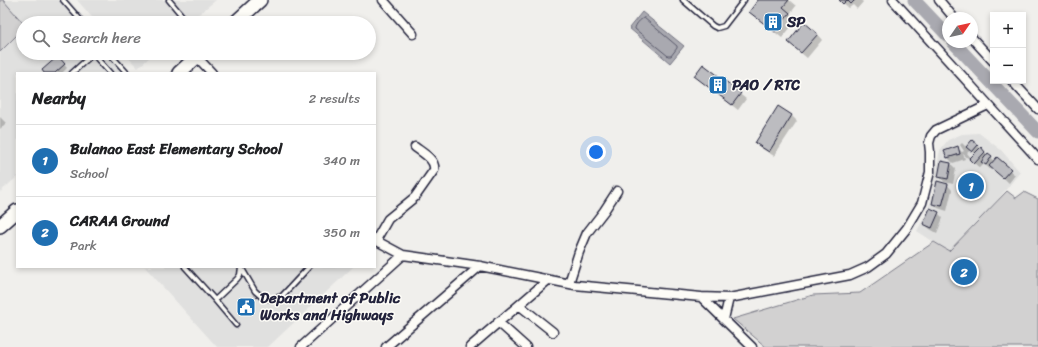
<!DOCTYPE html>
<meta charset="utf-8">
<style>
body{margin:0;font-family:Sriracha,sans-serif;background:#f6f6f6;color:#202124}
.controls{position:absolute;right:12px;top:12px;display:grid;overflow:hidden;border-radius:0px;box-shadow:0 2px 6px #0003}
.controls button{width:36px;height:36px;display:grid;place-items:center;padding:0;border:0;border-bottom:1px solid #e0e0e0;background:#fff;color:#202124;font:20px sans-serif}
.compass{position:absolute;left:942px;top:12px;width:36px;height:36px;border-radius:50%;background:#fff;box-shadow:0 2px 6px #0003;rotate:56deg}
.you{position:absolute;left:596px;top:152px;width:14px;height:14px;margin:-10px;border:3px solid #fff;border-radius:50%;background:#1a73e8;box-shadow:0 0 0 6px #1a73e833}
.badge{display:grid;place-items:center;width:26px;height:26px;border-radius:50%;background:#1f6fb2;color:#fff;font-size:13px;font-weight:700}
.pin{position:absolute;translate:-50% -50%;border:2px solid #fff;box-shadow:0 1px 4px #0006}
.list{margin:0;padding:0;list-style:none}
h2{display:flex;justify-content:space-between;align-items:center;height:52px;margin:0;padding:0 16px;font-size:17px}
h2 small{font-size:13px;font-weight:400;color:#757577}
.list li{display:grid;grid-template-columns:26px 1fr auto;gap:12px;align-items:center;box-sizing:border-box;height:72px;padding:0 16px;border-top:1px solid #e0e0e0}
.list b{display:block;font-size:15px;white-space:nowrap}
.list p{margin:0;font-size:13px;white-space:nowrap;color:#757577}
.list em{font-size:13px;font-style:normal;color:#757577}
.icon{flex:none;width:22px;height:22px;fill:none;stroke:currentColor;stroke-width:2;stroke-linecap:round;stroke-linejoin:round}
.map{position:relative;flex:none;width:1038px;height:347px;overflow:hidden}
.search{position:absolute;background:#fff;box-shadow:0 2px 6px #0003;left:16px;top:16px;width:360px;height:44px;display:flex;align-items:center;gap:10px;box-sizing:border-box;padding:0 14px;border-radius:22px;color:#757577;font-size:15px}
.panel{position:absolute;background:#fff;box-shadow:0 2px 6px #0003;left:16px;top:72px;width:360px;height:196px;border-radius:0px}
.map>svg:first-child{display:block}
.built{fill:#e0e0df}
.green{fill:#d2d1d1;stroke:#7a7a86}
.water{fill:#a9a9b0;stroke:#737381}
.shadow{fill:#0003;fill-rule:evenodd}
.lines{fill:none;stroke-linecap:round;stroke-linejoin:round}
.shore{stroke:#58586a;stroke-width:1}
.river{stroke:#a9a9b0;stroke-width:13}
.building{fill:#bcbcc0;stroke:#22223b}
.service-casing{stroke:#22223b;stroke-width:7}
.minor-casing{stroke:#22223b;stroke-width:11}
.primary-casing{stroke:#22223b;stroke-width:16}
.service{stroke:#fdfcf7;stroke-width:4}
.minor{stroke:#fdfcf7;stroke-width:8}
.primary{stroke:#fdfcf7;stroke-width:13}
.labels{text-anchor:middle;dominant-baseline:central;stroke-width:3;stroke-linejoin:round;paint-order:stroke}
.poi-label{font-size:15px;font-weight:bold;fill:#22223b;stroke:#fdfcf7;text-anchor:start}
</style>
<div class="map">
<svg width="1038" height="347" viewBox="0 0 1038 347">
<rect width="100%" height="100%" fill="#f0efec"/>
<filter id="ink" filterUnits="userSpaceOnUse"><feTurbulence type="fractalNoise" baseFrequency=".025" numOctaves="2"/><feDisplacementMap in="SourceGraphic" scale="8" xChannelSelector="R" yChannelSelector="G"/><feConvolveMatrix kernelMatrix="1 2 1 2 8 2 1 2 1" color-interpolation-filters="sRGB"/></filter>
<g filter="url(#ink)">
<path class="built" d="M0,0H69L88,23H23V53H114L130,71L127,73H17V177L0,192Z
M77,0H216L188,23H97Z
M124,53H154L138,68Z
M979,133L1001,150L1020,172L988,212L949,252L917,231L924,218L931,201L940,150L948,140L962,134Z
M145,267H353L268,347H217Z"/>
<path class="green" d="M0,0H3L23,23V29L0,52Z
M1007,191L1016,198L1024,192L1038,199V347H766L733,319L813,295L860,293L934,242L949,251Z"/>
<path class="water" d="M642,12L684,46L670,63L629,28Z"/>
<path class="shadow" d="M759,0H789L796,6L790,14L796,21L782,38L750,12Z
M840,0H861L863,2L857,9L853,5L849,8Z
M817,34L822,40L807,58L794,47Z
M61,61L67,68L62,73H46Z
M703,65L746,99L738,110L695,76Z
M779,107L792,116L797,121L774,156L761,148L756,143Z
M0,117L6,123L0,129Z
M972,141L995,161L997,159L1015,175L1009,183L993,168L991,170L984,164L980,168L963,154L965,159L953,163L948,158L946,151L957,148L962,152L964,151L960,145L962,143L966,147ZM971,150L975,154L971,158L967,153Z
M942,162L951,164L956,169L953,184L945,182L952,190L947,211L938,208L933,203L947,184L939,177Z
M938,213L943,218L937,233L930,229L924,224Z"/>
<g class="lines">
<path class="shore" d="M644,18L677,46V48L671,56H668L635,29C635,25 640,19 644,18Z"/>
<path class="river" d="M914,0L948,36
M953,42L1038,132"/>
</g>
<path class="building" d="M758,0H789L783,7L790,13L775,32L749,12Z
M839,0H855L851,4L847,0L843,4Z
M804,22L818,34L801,53L788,42Z
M58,56L65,64L55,73H44L42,70Z
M703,64L741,93L732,105L694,76Z
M778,106L792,115L769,152L755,143Z
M972,140L978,145L972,152L966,147Z
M958,146L960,154L947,158L944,151Z
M981,147L985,152L974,164L969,159Z
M988,153L992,156L986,165L981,162Z
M997,157L1011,169L1003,178L989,166Z
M941,161L951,163L948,179L938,177Z
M937,181L948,184L942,206L932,204Z
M930,208L939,212L932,228L923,224Z"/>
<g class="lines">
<g class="service-casing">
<path id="service" d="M63,0L83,23
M169,0L188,23
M683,0L713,26L717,28L724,26L744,0
M109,53L127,73
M93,54L110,73
M72,73L94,53
M185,267L215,300
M241,267L255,291L263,298L272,299L282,296L309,267
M236,325L215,300L237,279L240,275L241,267"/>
</g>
<g class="minor-casing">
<path id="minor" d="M383,0L413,34
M893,0L1038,159
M939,0L954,18
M972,38L993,61
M197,57L212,73
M1012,81L1038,109
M375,240L403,255L480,266L575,285L701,297L752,347
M376,240L388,219L415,197L434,170C436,160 423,153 415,147
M569,283L579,252L587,233L604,211L617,191
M701,297L729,298L850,275L868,267L886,254L907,228L922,203L930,172V152L929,143L931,136L936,130L988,105
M519,305L553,332
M724,319L729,298
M498,322L526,347
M301,347L403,255
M386,347L480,266
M470,347L548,280"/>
</g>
<g class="primary-casing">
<path id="primary" d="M235,23L260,0
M179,73L201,53
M0,226L17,211"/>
</g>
<use href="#service" class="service"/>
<use href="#minor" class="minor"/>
<use href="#primary" class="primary"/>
</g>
</g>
<defs>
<g id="building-square" transform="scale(1)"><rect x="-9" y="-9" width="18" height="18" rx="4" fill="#1f6fb2" stroke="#fdfcf7"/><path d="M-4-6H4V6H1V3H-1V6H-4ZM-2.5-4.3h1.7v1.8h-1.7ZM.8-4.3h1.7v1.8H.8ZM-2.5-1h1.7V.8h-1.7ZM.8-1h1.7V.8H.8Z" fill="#fff"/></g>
<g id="civic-square" transform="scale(1)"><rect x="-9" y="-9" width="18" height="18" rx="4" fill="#1f6fb2" stroke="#fdfcf7"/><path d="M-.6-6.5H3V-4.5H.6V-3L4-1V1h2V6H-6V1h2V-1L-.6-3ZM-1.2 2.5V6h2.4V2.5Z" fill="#fff"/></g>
</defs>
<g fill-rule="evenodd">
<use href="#building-square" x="773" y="22"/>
<use href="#building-square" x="718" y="85"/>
<use href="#civic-square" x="246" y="307"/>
</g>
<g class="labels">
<g class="poi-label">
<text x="787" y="22">SP</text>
<text x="732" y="85">PAO / RTC</text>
<text x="260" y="298">Department of Public<tspan x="260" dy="17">Works and Highways</tspan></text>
</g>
</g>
</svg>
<div class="controls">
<button>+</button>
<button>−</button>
</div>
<svg class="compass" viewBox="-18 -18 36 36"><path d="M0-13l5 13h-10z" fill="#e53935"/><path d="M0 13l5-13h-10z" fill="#757577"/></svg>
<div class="you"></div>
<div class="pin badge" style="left:971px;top:186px">1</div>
<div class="pin badge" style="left:964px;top:272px">2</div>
<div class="search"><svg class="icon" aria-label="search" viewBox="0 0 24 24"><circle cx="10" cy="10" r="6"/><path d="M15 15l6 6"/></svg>Search here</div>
<section class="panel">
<h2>Nearby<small>2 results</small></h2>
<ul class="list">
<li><span class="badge">1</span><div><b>Bulanao East Elementary School</b><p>School</p></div><em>340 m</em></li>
<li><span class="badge">2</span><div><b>CARAA Ground</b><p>Park</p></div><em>350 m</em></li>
</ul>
</section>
</div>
